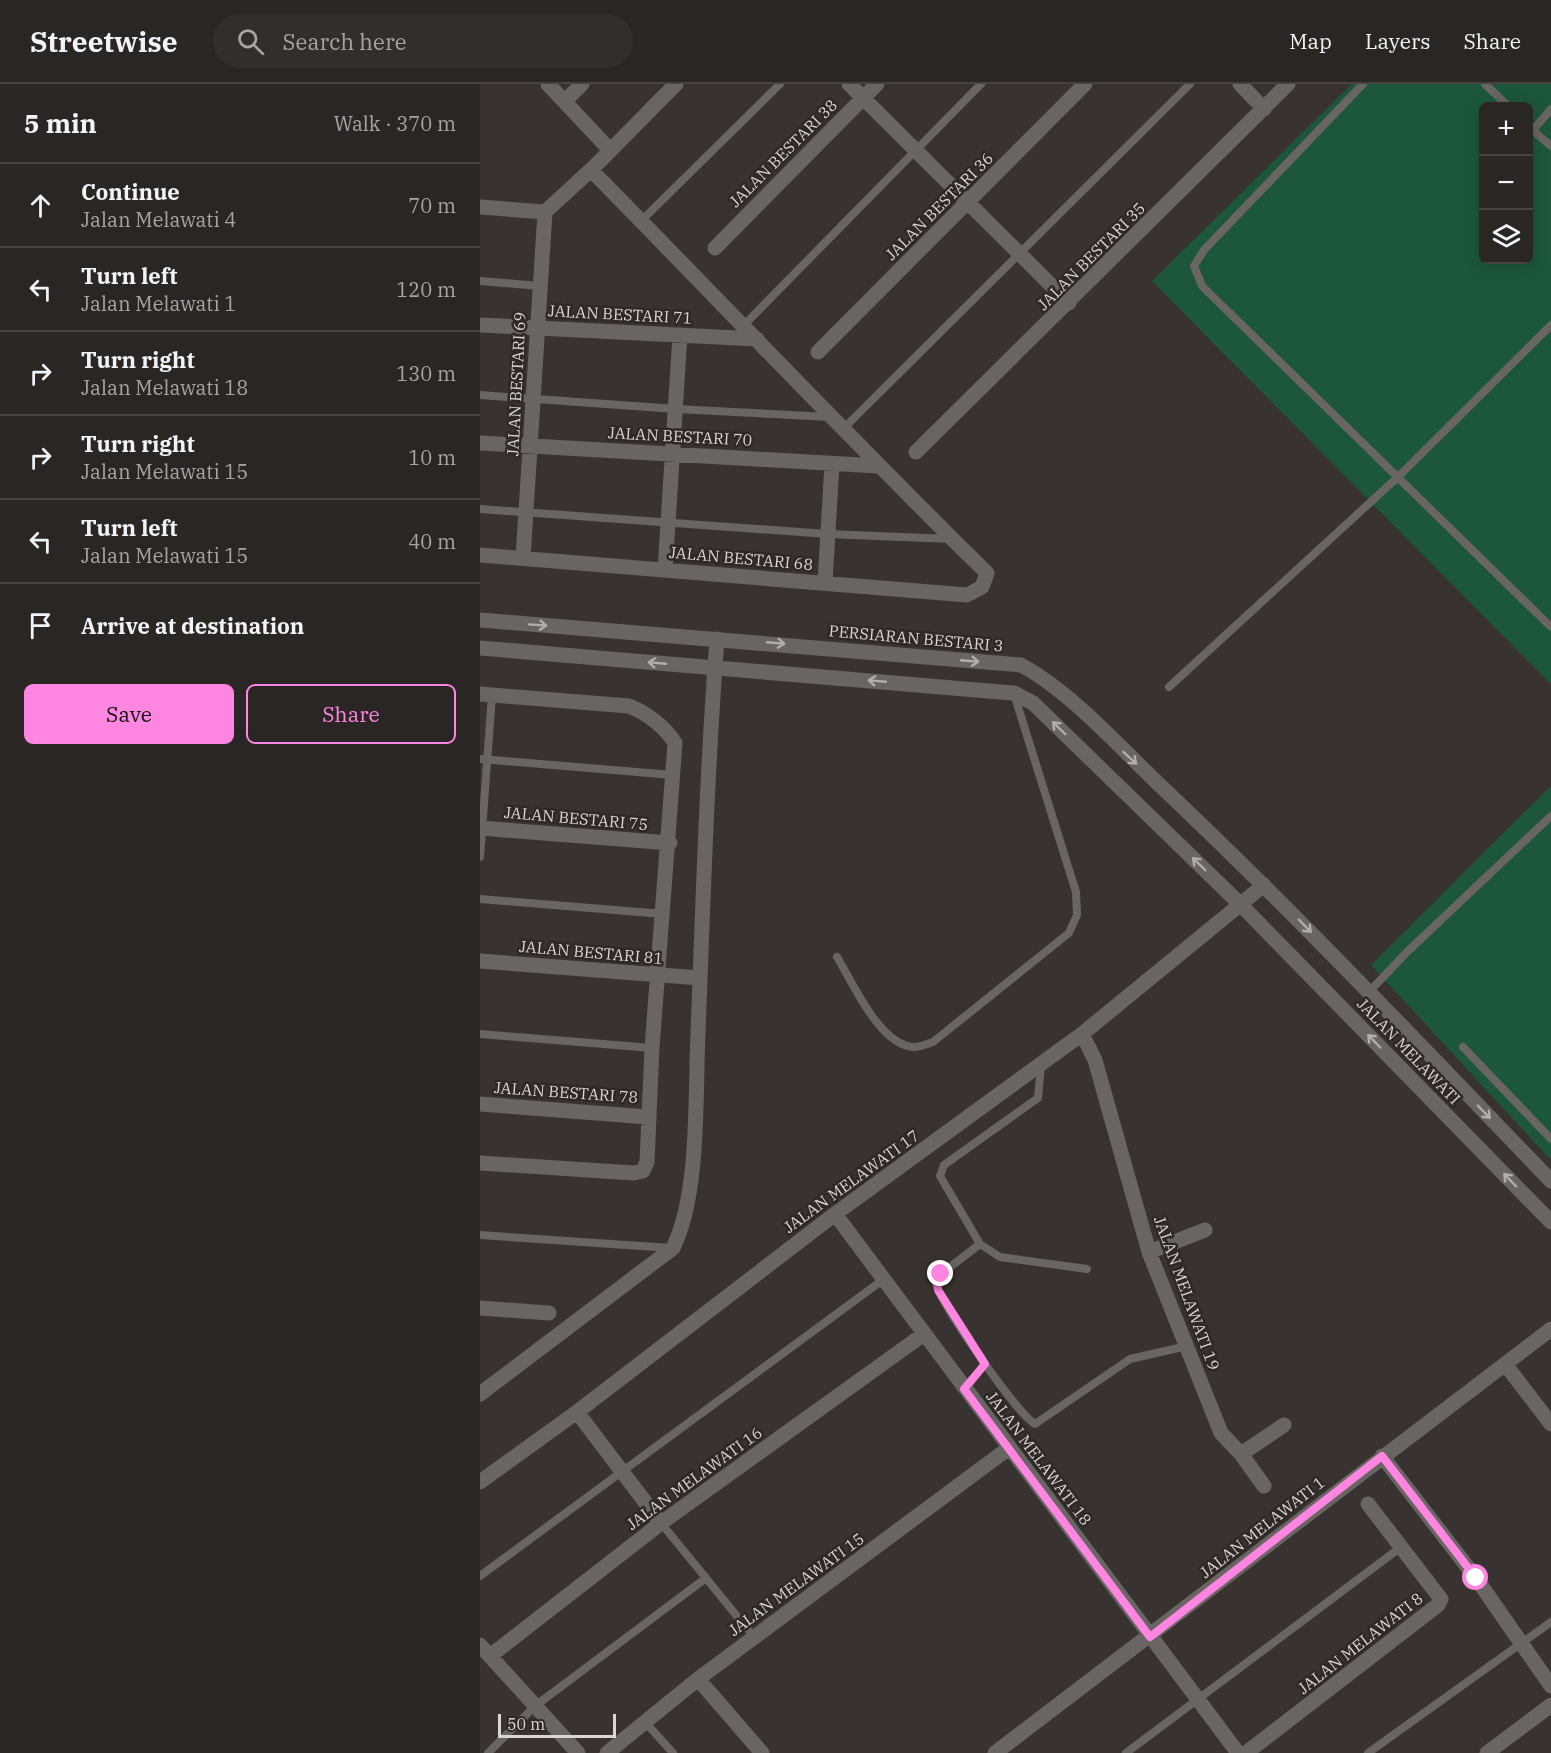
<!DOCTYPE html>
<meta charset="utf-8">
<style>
body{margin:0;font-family:"IBM Plex Serif",serif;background:#322e2c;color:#f1f3f6}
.controls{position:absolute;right:18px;top:18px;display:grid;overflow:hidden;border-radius:9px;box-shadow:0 3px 15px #0003}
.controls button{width:54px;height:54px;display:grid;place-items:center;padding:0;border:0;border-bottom:2px solid #464341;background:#2a2624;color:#f1f3f6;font:30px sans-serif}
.scale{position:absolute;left:18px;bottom:15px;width:118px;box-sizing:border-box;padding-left:6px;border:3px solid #d9d6d3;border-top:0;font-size:16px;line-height:21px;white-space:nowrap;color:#d9d6d3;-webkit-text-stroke:4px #2e2926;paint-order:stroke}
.stop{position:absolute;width:18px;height:18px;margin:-14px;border:4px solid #fe85e0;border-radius:50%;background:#fff}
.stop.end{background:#fe85e0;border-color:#fff;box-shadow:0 2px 6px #0008}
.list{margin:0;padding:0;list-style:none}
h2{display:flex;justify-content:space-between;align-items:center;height:78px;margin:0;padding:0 24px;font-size:26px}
h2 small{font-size:20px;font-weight:400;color:#a5a5a6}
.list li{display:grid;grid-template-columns:39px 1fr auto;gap:18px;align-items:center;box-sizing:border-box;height:84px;padding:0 24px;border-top:2px solid #464341}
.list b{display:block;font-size:22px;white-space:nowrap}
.list p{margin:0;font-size:20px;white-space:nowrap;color:#a5a5a6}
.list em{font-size:20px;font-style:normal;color:#a5a5a6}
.actions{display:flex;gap:12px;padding:18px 24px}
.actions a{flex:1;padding:14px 0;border:2px solid #fe85e0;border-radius:9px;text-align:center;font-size:21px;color:#fe85e0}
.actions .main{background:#fe85e0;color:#111}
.icon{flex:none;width:33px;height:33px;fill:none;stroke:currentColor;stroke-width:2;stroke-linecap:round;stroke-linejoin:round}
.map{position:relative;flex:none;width:1071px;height:1669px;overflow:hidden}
header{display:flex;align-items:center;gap:36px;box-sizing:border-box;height:84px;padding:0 30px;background:#2a2624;border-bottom:2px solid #464341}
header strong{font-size:28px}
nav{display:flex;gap:33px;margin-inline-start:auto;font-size:21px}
.search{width:420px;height:54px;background:#322e2c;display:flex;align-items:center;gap:15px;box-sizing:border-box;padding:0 21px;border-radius:33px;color:#a5a5a6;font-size:22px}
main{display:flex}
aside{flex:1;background:#2a2624}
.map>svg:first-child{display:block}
.green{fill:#1c573d;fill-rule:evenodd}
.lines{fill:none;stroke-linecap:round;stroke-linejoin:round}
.service{stroke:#686563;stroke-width:8}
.minor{stroke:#686563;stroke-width:15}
.tertiary{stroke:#686563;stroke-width:15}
.oneway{stroke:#b1aeac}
.route{stroke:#fe85e0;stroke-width:8}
.labels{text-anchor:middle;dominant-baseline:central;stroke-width:5;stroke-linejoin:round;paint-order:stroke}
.street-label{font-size:16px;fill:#d9d6d3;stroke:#2e2926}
</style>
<header>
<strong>Streetwise</strong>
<div class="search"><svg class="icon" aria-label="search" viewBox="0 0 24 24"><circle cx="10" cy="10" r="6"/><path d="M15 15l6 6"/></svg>Search here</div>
<nav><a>Map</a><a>Layers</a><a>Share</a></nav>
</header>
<main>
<aside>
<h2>5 min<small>Walk · 370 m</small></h2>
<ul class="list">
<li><svg class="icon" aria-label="ahead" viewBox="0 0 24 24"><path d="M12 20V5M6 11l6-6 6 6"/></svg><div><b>Continue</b><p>Jalan Melawati 4</p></div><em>70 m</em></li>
<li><svg class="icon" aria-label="left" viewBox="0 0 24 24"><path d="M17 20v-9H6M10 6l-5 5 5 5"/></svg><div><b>Turn left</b><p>Jalan Melawati 1</p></div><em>120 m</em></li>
<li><svg class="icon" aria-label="right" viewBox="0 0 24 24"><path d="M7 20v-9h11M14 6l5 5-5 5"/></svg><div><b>Turn right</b><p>Jalan Melawati 18</p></div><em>130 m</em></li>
<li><svg class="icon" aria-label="right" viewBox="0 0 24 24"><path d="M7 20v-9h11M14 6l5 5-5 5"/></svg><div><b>Turn right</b><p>Jalan Melawati 15</p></div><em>10 m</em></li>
<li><svg class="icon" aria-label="left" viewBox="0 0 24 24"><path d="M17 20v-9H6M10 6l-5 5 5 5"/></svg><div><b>Turn left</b><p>Jalan Melawati 15</p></div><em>40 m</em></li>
<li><svg class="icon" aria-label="arrive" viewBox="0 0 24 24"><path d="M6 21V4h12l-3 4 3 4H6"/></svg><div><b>Arrive at destination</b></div></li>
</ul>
<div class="actions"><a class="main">Save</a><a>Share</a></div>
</aside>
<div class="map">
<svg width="1071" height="1669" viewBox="0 0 1071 1669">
<rect width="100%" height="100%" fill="#383330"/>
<path class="green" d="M872,0H1071V600L672,197ZM1004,22H1048V176H1004Z
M1071,702V1076L891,881Z"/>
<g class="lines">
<path class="service" d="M883,0L724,166L714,182L722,202L1071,543
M1005,0L1028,22
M1048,42L1071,62
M1053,46L1071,25
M161,137L300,0
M0,197L60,202
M264,241L501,0
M0,311L196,325L349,333
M363,345L710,0
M0,425L348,450L472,455
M689,603L919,392L1071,241
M0,675L193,691
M0,773L12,611
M0,815L183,830
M357,873C373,899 400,962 434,963C440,963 447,960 453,958L589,849L597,831L596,808L534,610
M889,908L926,869L1071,732
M0,950L172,964
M983,963L1071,1055
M561,981L558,1014L464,1081L460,1092L500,1160L520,1173L607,1185
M0,1151L191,1164
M500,1160L461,1190L456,1200C463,1223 537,1330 555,1340L650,1275L707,1262
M485,1305L505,1280
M181,1439L274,1553
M0,1492L404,1195
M165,1638L193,1669
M8,1669L55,1622L226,1494
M646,1669L921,1463
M888,1669L1071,1538"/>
<path class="minor" d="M68,0L130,66
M369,0L589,219
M760,0L784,25
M85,17L102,0
M0,123L65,128L115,82L196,0
M235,164L397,0
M0,241L277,255
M338,268L605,0
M0,359L398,382
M436,368L808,0
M0,471L487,511L502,503L507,489C372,357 243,220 111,86
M43,474L65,128
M185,486L200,251
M345,499L352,380
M0,610L149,622C167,629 185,643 195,659L172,964L167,1078L163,1087L154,1089L0,1079
M0,744L190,759
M0,877L220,894
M602,950L615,976L669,1168L741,1349L761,1370L804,1341
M0,1020L168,1033
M355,1130L758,1669
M669,1168L725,1146
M0,1224L69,1229
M1025,1280L1071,1340
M0,1310L193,1164C220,1109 215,1011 218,949C223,817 227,686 237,555
M97,1328L181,1439
M761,1370L784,1402
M902,1372L996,1494L1071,1602
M0,1398L97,1328L355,1130L602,950L784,801
M0,1561L98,1669
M10,1572L181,1439L444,1250
M218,1595L282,1669
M127,1669L218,1595L529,1364
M515,1669L1071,1245
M766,1669L958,1521L961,1515L888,1420
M1007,1669L1071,1621"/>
<path class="tertiary" d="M0,536L541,581C593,609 644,668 688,709C820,834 945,966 1071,1097
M0,564L520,608L534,609L553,619L761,821L1071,1138"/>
</g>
<defs><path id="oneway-shaft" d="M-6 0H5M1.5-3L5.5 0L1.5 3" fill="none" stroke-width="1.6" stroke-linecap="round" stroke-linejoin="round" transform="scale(1.5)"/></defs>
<g class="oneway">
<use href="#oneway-shaft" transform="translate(58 541) rotate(4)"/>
<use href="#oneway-shaft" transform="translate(296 559) rotate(5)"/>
<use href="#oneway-shaft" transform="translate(490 577) rotate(5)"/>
<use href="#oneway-shaft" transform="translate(177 579) rotate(-175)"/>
<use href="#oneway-shaft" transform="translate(397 597) rotate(-175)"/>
<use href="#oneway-shaft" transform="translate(579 644) rotate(-136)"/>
<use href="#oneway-shaft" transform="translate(650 674) rotate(43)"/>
<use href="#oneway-shaft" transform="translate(719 780) rotate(-136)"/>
<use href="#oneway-shaft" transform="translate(825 842) rotate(46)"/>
<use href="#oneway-shaft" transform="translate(894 957) rotate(-134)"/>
<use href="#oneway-shaft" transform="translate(1004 1028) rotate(46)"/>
<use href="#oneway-shaft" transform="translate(1030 1096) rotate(-134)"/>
</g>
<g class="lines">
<path class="route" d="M461,1190L457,1195L458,1206L505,1280L484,1305L670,1553L902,1372L996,1494"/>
</g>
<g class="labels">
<g class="street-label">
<text transform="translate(303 69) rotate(-45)">JALAN BESTARI 38</text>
<text transform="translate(459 122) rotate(-45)">JALAN BESTARI 36</text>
<text transform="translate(611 172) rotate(-45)">JALAN BESTARI 35</text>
<text transform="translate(140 230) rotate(3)">JALAN BESTARI 71</text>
<text transform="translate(36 300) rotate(-87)">JALAN BESTARI 69</text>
<text transform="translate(200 352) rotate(3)">JALAN BESTARI 70</text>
<text transform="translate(261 474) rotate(5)">JALAN BESTARI 68</text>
<text transform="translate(436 554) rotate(5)">PERSIARAN BESTARI 3</text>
<text transform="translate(96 734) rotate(5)">JALAN BESTARI 75</text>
<text transform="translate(111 868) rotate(5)">JALAN BESTARI 81</text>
<text transform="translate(929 967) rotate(46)">JALAN MELAWATI</text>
<text transform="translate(86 1008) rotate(4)">JALAN BESTARI 78</text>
<text transform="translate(371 1097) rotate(-36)">JALAN MELAWATI 17</text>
<text transform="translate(707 1209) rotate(70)">JALAN MELAWATI 19</text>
<text transform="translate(559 1374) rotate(53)">JALAN MELAWATI 18</text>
<text transform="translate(214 1394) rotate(-36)">JALAN MELAWATI 16</text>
<text transform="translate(782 1443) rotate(-38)">JALAN MELAWATI 1</text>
<text transform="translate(316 1500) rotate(-36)">JALAN MELAWATI 15</text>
<text transform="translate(880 1559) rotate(-38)">JALAN MELAWATI 8</text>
</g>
</g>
</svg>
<div class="controls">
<button>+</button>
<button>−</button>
<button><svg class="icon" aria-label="layers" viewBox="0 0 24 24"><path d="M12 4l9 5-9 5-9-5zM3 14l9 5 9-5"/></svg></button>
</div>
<div class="scale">50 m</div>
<div class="stop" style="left:996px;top:1494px"></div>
<div class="stop end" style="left:461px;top:1190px"></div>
</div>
</main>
